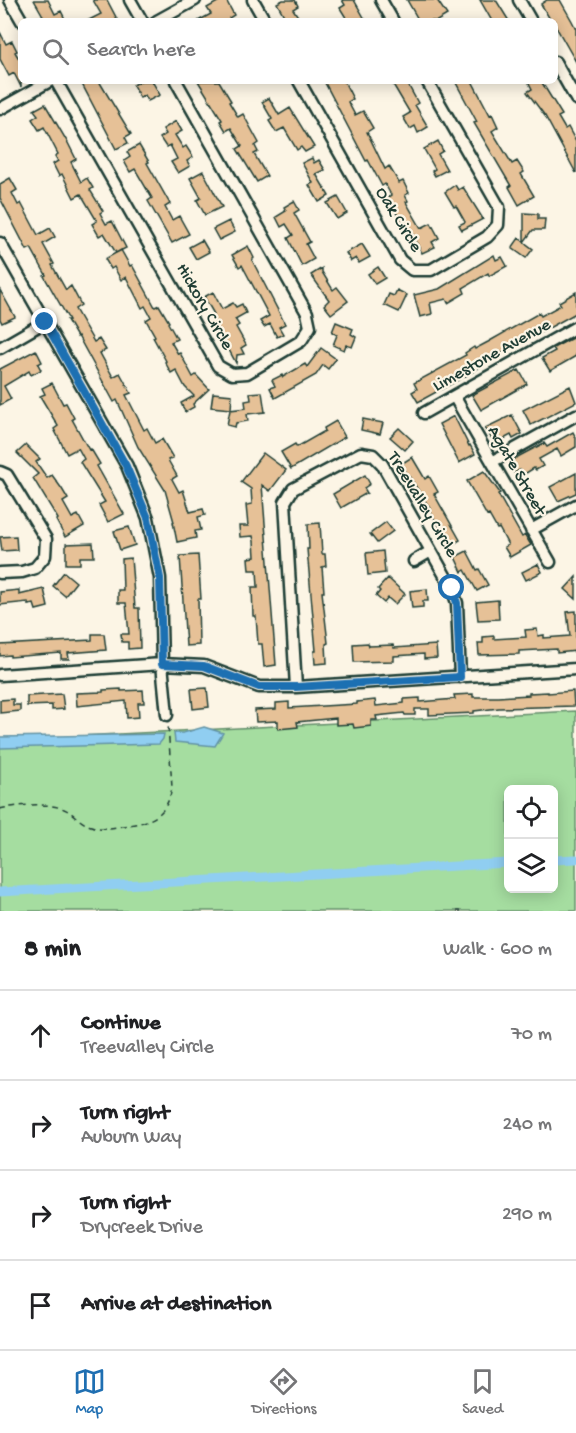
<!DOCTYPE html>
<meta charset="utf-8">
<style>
body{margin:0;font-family:"Gochi Hand",sans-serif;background:#f2f2f2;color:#202124}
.controls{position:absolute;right:18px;bottom:18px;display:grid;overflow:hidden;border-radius:9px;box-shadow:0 3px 15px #0003}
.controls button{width:54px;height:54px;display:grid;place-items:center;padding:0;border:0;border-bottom:2px solid #e0e0e0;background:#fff;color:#202124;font:30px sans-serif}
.stop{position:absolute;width:18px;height:18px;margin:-14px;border:4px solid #1f6fb2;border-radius:50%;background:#fff}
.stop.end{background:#1f6fb2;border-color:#fff;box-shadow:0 2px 6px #0008}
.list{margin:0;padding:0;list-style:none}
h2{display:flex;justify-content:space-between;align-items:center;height:78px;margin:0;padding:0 24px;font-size:26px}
h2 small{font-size:20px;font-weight:400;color:#757577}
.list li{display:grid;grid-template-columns:39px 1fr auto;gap:18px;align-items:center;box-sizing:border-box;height:90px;padding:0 24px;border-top:2px solid #e0e0e0}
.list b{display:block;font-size:22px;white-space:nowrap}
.list p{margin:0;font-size:20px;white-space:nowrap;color:#757577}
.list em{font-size:20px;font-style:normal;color:#757577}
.icon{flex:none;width:33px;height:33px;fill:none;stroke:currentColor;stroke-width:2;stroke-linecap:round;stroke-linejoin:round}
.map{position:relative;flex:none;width:576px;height:911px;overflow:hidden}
.search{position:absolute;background:#fff;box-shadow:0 3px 15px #0003;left:18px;right:18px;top:18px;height:66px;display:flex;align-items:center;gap:15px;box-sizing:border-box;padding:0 21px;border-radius:9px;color:#757577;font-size:22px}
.sheet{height:438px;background:#fff}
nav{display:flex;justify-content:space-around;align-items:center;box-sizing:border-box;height:84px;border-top:2px solid #e0e0e0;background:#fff;font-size:16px;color:#757577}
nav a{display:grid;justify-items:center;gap:3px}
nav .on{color:#1f6fb2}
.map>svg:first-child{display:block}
.green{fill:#a5dda0;stroke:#628d6a;stroke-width:1.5;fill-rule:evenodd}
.water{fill:#90cef1;stroke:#6394a5;stroke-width:1.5}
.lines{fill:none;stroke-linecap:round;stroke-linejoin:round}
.canal{stroke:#90cef1;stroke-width:9}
.building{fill:#e6c197;stroke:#1f3d34;stroke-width:1.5}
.street-casing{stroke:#1f3d34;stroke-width:15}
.path{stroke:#1f3d34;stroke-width:1.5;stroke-dasharray:6 4.5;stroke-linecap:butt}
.street{stroke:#fcf5e5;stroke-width:10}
.route{stroke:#1f6fb2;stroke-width:8}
.labels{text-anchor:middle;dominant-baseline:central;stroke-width:4.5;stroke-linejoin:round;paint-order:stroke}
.street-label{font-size:18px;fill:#1f3d34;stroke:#fcf5e5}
</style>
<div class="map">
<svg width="576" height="911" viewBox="0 0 576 911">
<rect width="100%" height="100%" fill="#fcf5e5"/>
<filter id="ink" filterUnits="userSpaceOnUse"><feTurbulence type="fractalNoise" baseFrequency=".0167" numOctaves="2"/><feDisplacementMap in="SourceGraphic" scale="12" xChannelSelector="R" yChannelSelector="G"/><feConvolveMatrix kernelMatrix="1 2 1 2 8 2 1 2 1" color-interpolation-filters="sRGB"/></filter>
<g filter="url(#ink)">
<path class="green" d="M576,711V911H0V740ZM508,790H554V888H508Z"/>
<path class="water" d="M204,727L223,733L215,746L175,742L174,733H183Z
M164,734L163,739L159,744L0,748V737Z"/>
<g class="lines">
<path class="canal" d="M554,860L576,859
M0,892L508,863"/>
</g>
<path class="building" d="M34,0H48L55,14L61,11L66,21H42L44,20L42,14Z
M93,0H107L118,21H87L101,14Z
M221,0H226L234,15L229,18L230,21H198L211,14L207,8Z
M283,0H295L298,6L293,9L301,21H287L277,3Z
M342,0H354L366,21H348L340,8L345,5Z
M407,0H437L447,15L437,21H419Z
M480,0H496L509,21H492Z
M547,0H560L572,21L576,29V62L555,25V21H551L541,4Z
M0,32L6,44L12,41L17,51L15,52L21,62V87L14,73L9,76L0,59Z
M87,81H99L131,134L125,137L128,143L116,149L82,84Z
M141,81H152L160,95L148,101L145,95L140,98L133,85Z
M198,81H219L231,101L229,102L238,117L243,114L259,143L255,146L258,152L254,154L267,176L257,182L237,149L242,146L234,133L231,128L226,131L220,121L222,120Z
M324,81H344L353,99L348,102L355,115L363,111L373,128L367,132L385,169L389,166L399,183L403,181L409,193L405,195L408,201L406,202L421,228L431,223L439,238L432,242L435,247L422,253L410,228L407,230L387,198L391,195L385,184L382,186L368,160L366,161Z
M391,81H406L418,103L415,105L428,127L418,133L415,126L410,129L403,117L410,113Z
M455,81H472L490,115L492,114L498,127L492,131L512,164L517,161L524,172L521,174L534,196L519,205L509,187L511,186L474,123L477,122Z
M528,81H541L562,115L558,117L565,129L568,127L576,142V173L545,116L527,92L532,89Z
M269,98L279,115L290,108L314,147L305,152L301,147L297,150L284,128L276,132L269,121L272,119L262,102Z
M45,104L68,143L76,159L71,162L81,182L87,178L93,188L90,190L103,211L100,213L106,224L112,221L126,248L116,253L104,233L99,236L92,224L97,221L81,194L74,198L62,174L59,176L53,164L58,161L55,156L58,154L44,127L39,130L32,119L38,115L34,110Z
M176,121L182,131L175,135L183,148L186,146L193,157L187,161L190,166L178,173L171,162L177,159L170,145L166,147L160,138L166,134L163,129Z
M438,141L443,151L438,154L447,170L435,176L432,171L435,169L424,149Z
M139,145L149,162L147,163L170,204L165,207L172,220L179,216L189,234L172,243L148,201L152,198L135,169L130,172L124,161L130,157L127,152Z
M312,158L314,163L319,160L325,170L316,174L329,196L319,202L309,185L313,183L302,163Z
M203,171L222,207L205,215L197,200L201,198L190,178Z
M10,178L17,190L12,193L18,205L21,203L38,235L50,228L55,237L43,244L54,264L52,265L66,290L71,286L81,305L75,309L94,342L99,339L106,350L100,353L113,377L120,373L131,393L126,395L144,430L147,428L155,443L162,439L173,458L168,460L177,476L172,479L179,492L183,490L190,512L203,509L205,515L198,517L201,530L195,531L196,538L177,542L173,522H174L165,490L138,447L117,400L114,402L78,336L77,337L67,320H69L44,276L46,275L31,248L27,250L0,198V184Z
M455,185L458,190L463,187L483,219L462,230L459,225L465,222L456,206L454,207L445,192Z
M338,197L347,213L337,219L327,203Z
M294,201L299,210L294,213L310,242L306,244L314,259L302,266L288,238L293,235L286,224L281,227L276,217L286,211L284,207Z
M524,213L538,214V219H545L544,230H533L524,242L533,249L526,258L512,248L519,238L524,242Z
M229,221L235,232L219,240L213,229Z
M202,240L209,252L196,259L189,247Z
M362,244L370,257L359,263L356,258L351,261L346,253Z
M248,246L254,258L252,260L285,324L279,327L283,334L277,337L270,324L264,327L260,321L269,316L242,265L239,267L232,255Z
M121,250L130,266L132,265L155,307L159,305L169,322L168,323L177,339L171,342L178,354L180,353L193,377L196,375L209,389L193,404L194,407L185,412L181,403L194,396L185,387L176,370L171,373L165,362L166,361L153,337L155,336L146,320L151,317L145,306L142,308L126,277L121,280L114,267L111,269L105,259Z
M494,255L496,260L502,257L507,266L489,276L488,273L463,288L465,293L448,303L446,299L430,303L432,314L420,317L414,295L439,289Z
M378,267L385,278L375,284L368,274Z
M322,268V272L333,290L337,287L348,301L331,314L324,305L329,300L311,275Z
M0,290L15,317L2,323L0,319Z
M397,290L407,295L399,312L384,305L389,294L394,296Z
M213,292L222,309L233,303L236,307L242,304L246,313L235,319L239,325L236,327L246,345L241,348L244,354L237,355L236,363L211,316L214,314L204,297Z
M576,292V313L529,339L528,337L515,344L469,374L418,402L412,392L417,389L414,383L466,355L465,353L474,347L475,349L488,342L539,313L541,316L561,305L559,302Z
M336,322L353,329L351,334L356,337L352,347L346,345L344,350L333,345L337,335L332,332Z
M576,336V356L550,371L542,358L555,351L553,348Z
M321,348L336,359L328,369L323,365L316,375L275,398L270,388L275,386L272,380L282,375L283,377L305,364L307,367Z
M36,350L42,362L38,364L41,370L31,375L29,371L4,386L11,399L0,405V369Z
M519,370L527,384L481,410L472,395Z
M52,383L63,404L66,403L74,418L72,419L89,450L91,449L100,464L97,466L124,514L108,522L99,505L105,502L80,462L84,459L78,448L67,454L54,429L58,426L40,396L45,394L42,388Z
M570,386L576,402L531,425L523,410Z
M262,392L265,412L247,414L248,421L236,423L235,427L227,425L230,410L246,408L245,401L251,400L250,393Z
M213,393L232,395L231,409L211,407Z
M512,415L522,434L513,439L511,435L500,441L496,436L492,439L485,428Z
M454,416L469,446L470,445L475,454L459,463L439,424Z
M363,419L383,423L380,434L361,430Z
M336,421L345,437L291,469L281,452L295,444L297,447L325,431L324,428Z
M399,428L413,441L405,450L390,437Z
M573,432L576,438V447L561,456L557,449L539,459L543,466L536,470L534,468L523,475L520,470L514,473L508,462L544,443L547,447Z
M26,445L40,459L36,462L47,478L52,475L62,489L68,499L63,502L72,518L78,515L84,526L65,537L56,520L58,519L33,478L38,474L17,453Z
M263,453L286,470L270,491L262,485L276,665L264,667L262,644H258L256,616H253L252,587H258L257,570H249L248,558L255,557L254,541L253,536L240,537L239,526H248L246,505L252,504L251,489L241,482Z
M412,457L425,479L429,476L438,492L434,494L460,540L450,546L430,511L431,510L401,464Z
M484,471L500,493L498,494L522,537L525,535L531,545L510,557L504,547L508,545L499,528L497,529L489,515L487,516L467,481Z
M576,473V493L558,501L550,487Z
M365,475L370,484L364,488L367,493L341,508L333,494Z
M386,522L393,531L377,543L370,534Z
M320,523L322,554H325L326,566L322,567L324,592H322L328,643L326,644L327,663L315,664L314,651H316L307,549H309L308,524Z
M129,527L135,545L120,550L114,531Z
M16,536L17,550L2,551L0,537Z
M93,543L94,557H80V564H66V544Z
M383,551L385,573L368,575L366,553Z
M467,551L477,570L479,569L488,585L477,591L465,570L462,572L455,557Z
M198,555L201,599H198L199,645L186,646L180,556Z
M131,558L135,608H139L140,648L128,649V642H122L121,634H129L126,603H118V590H123L122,559Z
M538,564L542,572L526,580L522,572Z
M64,572L76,582L65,596L53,586Z
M576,577V599L565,589Z
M388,578L405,594L395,604L388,598L384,603L376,596L380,591L378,589Z
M44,589L48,607L36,610L34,604L28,605V602L0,605V592L19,590V595Z
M427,589L428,601H423V607L412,608L410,591Z
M498,600L499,619L478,620L476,602Z
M576,611V651L557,653V649L519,651V654L479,655L478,643H483V637L494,636V639L526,637L525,630L537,629L538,636L544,635V638L570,636L567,612Z
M92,634H104L106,650L68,653L69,659H61V653L10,657V655L0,656V645L92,640Z
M368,643L369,646L393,645L394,648L436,645L437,658L424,659V654L394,656V661L354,662L353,644Z
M207,688L209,707L193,709L191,689Z
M121,689V691L143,690L144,703H138L139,717L127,718L126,701L77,706L76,693L103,692V690Z
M573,691L574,706L499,708L474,711V713L429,715V709H415V715H405L404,713L376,716L377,720H371V726L354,728L353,724L336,725V718L297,722L298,727L278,729V721L256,722L255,710L276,709V703L289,702V708L357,704V702L375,700L376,706L404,703V699L420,698V702L455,699L454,695L473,694V697H498L529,695V693L548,692V693Z
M62,694L64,709L52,710V705L27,706V696Z
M13,699V705H20V711L0,713V700Z"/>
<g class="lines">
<g class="street-casing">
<path id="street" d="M10,0L22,21
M130,0L142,21
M253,0L265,21
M381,0L393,21
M519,0L531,21
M157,21L195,0
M555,62L576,99
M56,81L218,366L232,374L247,373L301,341L310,327L307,313L176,81
M299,81L400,260L412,270H431L487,237L498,225L499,207L427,81
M0,109L50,81
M0,243L127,466L148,518L160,578L162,664L167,715
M0,348L45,322
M454,396L550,562
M424,413L576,327
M492,462L576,415
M0,472L7,475L46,539L45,556L35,568L22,572L0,573
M531,530L576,505
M414,561L431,551
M0,675L162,664L204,666L259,687H296L576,669
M296,687L285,502L293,489L361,453L373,455L382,464L452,588L457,603L460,677"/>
</g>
<path class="path" d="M0,809C18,805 46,802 64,809C74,813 80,823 91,826C101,830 112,828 123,826C150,822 166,818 172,788L168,724
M457,911H461"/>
<use href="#street" class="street"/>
</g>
</g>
<g class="lines" filter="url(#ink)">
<path class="route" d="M45,322L126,466L148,518L160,578L162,664L204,666L259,687H296L460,677L457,603L452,588"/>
</g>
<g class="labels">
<g class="street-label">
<text transform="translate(398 220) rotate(58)">Oak Circle</text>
<text transform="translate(204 307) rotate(60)">Hickory Circle</text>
<text transform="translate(492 356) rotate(-29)">Limestone Avenue</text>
<text transform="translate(516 471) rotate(60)">Agate Street</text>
<text transform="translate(422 505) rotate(59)">Treevalley Circle</text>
</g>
</g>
</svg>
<div class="controls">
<button><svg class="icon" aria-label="locate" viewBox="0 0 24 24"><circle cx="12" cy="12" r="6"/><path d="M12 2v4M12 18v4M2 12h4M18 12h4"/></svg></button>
<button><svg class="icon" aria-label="layers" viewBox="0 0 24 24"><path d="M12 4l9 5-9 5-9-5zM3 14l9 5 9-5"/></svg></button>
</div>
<div class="stop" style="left:452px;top:588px"></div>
<div class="stop end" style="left:45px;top:322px"></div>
<div class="search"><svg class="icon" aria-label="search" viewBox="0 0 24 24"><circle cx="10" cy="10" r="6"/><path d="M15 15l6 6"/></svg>Search here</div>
</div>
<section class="sheet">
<h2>8 min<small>Walk · 600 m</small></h2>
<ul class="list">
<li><svg class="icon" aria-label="ahead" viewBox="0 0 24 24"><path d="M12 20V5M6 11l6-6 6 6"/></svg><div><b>Continue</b><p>Treevalley Circle</p></div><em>70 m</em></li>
<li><svg class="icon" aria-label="right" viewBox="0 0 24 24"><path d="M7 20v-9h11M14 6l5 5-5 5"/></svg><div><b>Turn right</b><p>Auburn Way</p></div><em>240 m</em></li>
<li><svg class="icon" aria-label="right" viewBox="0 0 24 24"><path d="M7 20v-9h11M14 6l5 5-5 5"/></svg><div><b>Turn right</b><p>Drycreek Drive</p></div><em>290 m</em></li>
<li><svg class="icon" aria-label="arrive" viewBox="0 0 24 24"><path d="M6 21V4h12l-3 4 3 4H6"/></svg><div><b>Arrive at destination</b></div></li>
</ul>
</section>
<nav>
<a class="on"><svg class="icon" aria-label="map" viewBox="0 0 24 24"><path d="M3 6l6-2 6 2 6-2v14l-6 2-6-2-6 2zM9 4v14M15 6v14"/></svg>Map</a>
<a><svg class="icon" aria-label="directions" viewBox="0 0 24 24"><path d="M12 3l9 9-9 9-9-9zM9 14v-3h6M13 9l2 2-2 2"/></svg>Directions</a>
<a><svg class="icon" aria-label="saved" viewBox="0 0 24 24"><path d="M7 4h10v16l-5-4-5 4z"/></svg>Saved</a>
</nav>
